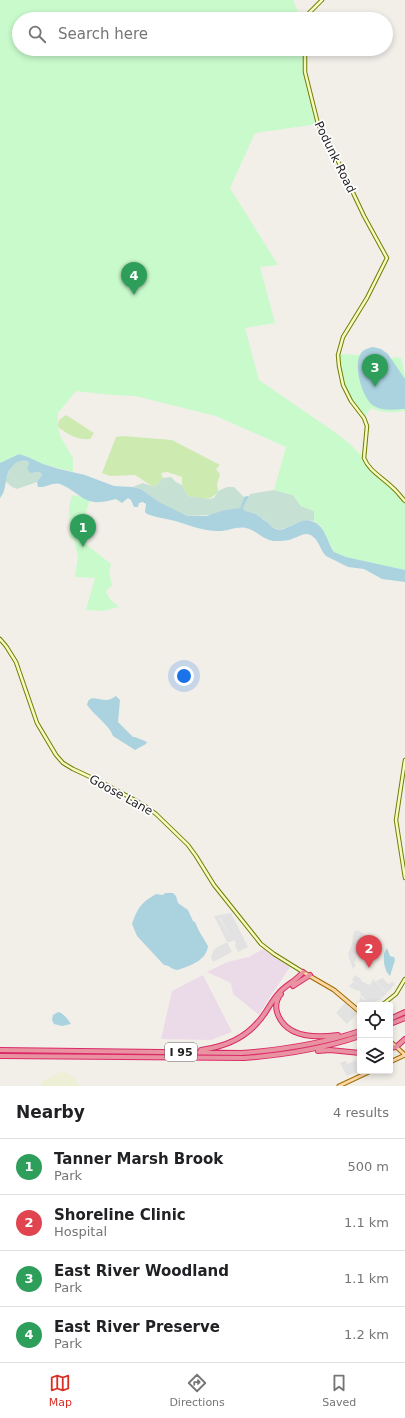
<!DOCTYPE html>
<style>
body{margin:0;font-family:"DejaVu Sans",sans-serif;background:#f6f6f6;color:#202124}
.controls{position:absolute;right:12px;bottom:12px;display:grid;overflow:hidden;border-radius:4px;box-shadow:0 2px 6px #0003}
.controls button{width:36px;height:36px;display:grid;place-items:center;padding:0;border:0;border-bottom:1px solid #e0e0e0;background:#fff;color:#202124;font:20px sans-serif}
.you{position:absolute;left:184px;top:676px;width:14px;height:14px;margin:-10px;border:3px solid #fff;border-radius:50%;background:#1a73e8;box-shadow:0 0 0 6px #1a73e833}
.badge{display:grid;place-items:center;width:26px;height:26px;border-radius:50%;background:#d93025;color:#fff;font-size:13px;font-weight:700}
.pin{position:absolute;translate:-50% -33px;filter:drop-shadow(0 1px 2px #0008)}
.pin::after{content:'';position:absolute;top:21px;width:14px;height:12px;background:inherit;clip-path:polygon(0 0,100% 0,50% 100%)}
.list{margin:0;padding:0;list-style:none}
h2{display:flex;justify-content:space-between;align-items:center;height:52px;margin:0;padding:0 16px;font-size:17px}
h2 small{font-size:13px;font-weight:400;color:#757577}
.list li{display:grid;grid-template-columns:26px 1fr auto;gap:12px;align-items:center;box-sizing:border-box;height:56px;padding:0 16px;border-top:1px solid #e0e0e0}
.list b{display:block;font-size:15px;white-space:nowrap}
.list p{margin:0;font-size:13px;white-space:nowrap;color:#757577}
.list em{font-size:13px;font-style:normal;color:#757577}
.icon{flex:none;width:22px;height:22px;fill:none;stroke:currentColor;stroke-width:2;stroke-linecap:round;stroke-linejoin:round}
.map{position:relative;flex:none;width:405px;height:1086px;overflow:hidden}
.search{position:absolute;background:#fff;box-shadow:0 2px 6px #0003;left:12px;right:12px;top:12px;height:44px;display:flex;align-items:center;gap:10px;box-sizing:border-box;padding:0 14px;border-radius:22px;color:#757577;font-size:15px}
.sheet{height:276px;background:#fff}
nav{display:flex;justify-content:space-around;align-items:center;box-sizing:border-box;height:56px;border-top:1px solid #e0e0e0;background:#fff;font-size:11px;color:#757577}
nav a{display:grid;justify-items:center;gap:2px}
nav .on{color:#d93025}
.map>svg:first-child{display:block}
.industrial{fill:#ebdbe8}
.farmland{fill:#eef0d5}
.grass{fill:#cdebb0}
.wetland{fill:#c6e0d4}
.park{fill:#c8facc}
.parking{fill:#e2e2e2}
.water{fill:#aad3df}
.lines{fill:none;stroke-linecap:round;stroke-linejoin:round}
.secondary-casing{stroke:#707d05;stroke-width:4.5}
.primary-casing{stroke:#a06b00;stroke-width:5}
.highway-casing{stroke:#dc2a67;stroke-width:6}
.secondary{stroke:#f7fabf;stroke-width:2.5}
.primary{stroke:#fcd6a4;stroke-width:3}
.highway{stroke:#e892a2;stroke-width:4}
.labels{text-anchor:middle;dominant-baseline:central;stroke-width:3.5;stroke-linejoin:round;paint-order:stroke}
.shield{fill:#fff;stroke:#646464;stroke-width:1}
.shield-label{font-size:11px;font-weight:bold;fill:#222}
.street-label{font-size:12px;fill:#222;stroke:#fff}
</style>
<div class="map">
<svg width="405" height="1086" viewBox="0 0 405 1086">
<rect width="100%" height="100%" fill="#f2efe9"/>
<path class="industrial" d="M263,949L290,967L268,1000L259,1015L233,994L231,983L207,972L227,962L249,957Z
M203,975L232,1032L211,1040L161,1039L172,991Z"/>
<path class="farmland" d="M61,1072L67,1073L73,1077L80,1086H41V1082Z"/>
<path class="grass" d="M66,415L94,433L90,439C76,440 69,435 58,427L59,420Z
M122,436L172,440L220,465L216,469L220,474L217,485L218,491C210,503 201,498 188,496L182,485V477L167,472L161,473L163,478L155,487L152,486L135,475L110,476L102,473L116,437Z"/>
<path class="wetland" d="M20,460L28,461L32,473L40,472L42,475L37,482L17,489L12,487L5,481L11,467Z
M171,477L176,482L182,485L188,496L209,499L214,498L218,491L227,487H234L244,497L240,508L224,510L212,515L185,516L159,502L141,489L132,487L143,483L155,487L163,478Z
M274,490L293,495L301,506L314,511V521C297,518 289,531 277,529C271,528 267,521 262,518C257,514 251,512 245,511L243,508L250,494Z"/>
<path class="park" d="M0,0H293L301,19H19V49H305V72L318,124L255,133L230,188L278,265L260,267L275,323L245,328L259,380L333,431L349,443L364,458L368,467L392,486L405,503V570L346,557L334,552L321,526L314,521V511L301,506L293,495L274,490L286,447L216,416L135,396L112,395L76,391L58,413V427L60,436L73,458V472L43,464L28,457L19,454L0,463Z
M339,354L381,356L391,359L396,357L401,358L405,376V411C401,410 399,412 395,412C388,413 377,411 371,408L364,418C350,398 338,380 339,354Z
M72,495L90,499L78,538L111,564L109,571L112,586L109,587L106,592L110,599L119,607L103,611L86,610L95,578L75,577L78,557L74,540L70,538L69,509Z"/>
<path class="parking" d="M231,913L248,947L238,952L235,945L236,944L234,940L232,941L221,919L223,918L218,919H220L232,941L230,942H227L214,916Z
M355,930L356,931L358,930L368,937L367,938L369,939L364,951L356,948L355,949V950L357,949L363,952L361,957L354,954V953L353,955H355L356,961L354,962L356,965L353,969L348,955L350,954H348L352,944L353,935Z
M227,942L232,952L213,962L211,958L214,949Z
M355,975L361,979V981L370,985L373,979L384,991L385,989L384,990L376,982L378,980L383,978L388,984L393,982L395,984L384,996L382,998L380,997L381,999L368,1005H363L359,1001L361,999L359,998L361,997L365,1001L367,1000H366L360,994L361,992L358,990L357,991L349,986L353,982L361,987L352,980Z
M345,1003L357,1014L347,1024L336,1013Z
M356,1060L360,1067L361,1071L347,1076L340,1063L345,1061L348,1064Z"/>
<path class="water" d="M373,347L381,349L388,354L405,379V409C395,409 384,412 374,406C363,400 353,366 360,355C362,350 368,348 373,347Z
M19,454L28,457L43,464L59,469L85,475L114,486L132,487L141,489L159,502L187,516H207L224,510L240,508L244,497L247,496H249L243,508L245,511C252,512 259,515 264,520C268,522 272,528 276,529C287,533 299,517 311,521C325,524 327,542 334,552L346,557L405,570V582L382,579L364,569L348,567L326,556C320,550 319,540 312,536C305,531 299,537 292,539C287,541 279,541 274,541C263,540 256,530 246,528C236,526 227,532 216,531C199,530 187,524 171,520C163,518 155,517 147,514L145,512L146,504L143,502L139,503L138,507H134L131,500L128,498L122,503L116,499C110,500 105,502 100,502C84,504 74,489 60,484C53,482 46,488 38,487L37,482L42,475L40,472L32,473L29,472L27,468L29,465L28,461C23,460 20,460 16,463C2,473 9,488 0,498V463Z
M116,696L120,700L118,722L133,737H135L147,742L146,744L135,750L113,736C110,726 94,715 87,705C89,693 100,701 107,700C110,700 114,697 116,696Z
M165,893H173L176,896L178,903L188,910L193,921L195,922L199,931L208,946C206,961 191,965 178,970C172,970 169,965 164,965L137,936L132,924C138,907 141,903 156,894L163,895Z
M387,948L390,956L394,957L395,960L390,976C384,971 381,955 387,948Z
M58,1012C64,1013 68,1020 71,1024L62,1026L54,1024L52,1020L53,1015Z"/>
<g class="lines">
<g class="secondary-casing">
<path id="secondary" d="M303,19L322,0
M305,49V72L318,124L329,142L364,216L387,258L367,298L343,337L338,355L339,366L343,385L351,401L364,418L367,426L364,458C369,471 382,477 392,487C397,491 401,497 405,501
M0,639L6,646L16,662L37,723L56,755L63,763L73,769L103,783L131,798L145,806L156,814L188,845L196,856L214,885L261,944L274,954L303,972
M405,760L396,820L405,878
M382,1005L396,994L405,979"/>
</g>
<g class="primary-casing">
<path id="primary" d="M303,972L334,990L360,1012
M390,1041L405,1055
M390,1062L405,1055
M339,1086L371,1071"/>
</g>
<g class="highway-casing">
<path id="highway" d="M293,986L310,975
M281,994C277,999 275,1005 277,1012C285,1038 316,1038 338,1035
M390,1019L405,1012
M390,1024L405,1018
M390,1048L396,1047L405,1039
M0,1050L241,1053C281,1050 321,1044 360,1031
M201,1050C223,1047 243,1040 258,1022C266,1014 270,1003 278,994C285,985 295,982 303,972
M318,1051L330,1050L360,1053
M0,1056L244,1058C284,1055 322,1049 360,1036"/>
</g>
<use href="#secondary" class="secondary"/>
<use href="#primary" class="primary"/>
<use href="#highway" class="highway"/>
</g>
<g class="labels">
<rect class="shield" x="165" y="1043" width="32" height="18" rx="3"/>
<g class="shield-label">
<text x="181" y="1052">I 95</text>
</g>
<g class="street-label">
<text transform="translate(335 157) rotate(64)">Podunk Road</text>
<text transform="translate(121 795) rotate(29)">Goose Lane</text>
</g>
</g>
</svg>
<div class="controls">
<button><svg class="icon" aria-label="locate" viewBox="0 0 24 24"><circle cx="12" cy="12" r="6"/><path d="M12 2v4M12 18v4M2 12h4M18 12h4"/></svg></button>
<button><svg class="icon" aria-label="layers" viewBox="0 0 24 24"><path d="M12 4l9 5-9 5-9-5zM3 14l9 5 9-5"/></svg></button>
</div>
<div class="you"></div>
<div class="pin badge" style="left:83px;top:547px;background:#2e9e5b">1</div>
<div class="pin badge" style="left:369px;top:968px;background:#e0444e">2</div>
<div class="pin badge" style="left:375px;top:387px;background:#2e9e5b">3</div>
<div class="pin badge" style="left:134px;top:295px;background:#2e9e5b">4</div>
<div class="search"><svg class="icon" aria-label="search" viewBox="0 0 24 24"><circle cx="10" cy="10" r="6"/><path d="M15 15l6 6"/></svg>Search here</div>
</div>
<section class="sheet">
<h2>Nearby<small>4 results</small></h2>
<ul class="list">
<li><span class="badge" style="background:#2e9e5b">1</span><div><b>Tanner Marsh Brook</b><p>Park</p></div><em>500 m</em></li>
<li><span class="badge" style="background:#e0444e">2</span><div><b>Shoreline Clinic</b><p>Hospital</p></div><em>1.1 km</em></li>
<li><span class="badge" style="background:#2e9e5b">3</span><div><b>East River Woodland</b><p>Park</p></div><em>1.1 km</em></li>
<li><span class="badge" style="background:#2e9e5b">4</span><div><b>East River Preserve</b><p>Park</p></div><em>1.2 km</em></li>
</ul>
</section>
<nav>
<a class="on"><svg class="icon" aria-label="map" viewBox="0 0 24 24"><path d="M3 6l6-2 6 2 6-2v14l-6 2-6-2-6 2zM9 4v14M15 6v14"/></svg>Map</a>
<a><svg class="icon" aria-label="directions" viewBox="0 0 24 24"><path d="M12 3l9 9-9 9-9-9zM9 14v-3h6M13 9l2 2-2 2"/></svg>Directions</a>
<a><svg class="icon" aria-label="saved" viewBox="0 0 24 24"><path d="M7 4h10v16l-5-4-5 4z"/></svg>Saved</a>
</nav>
